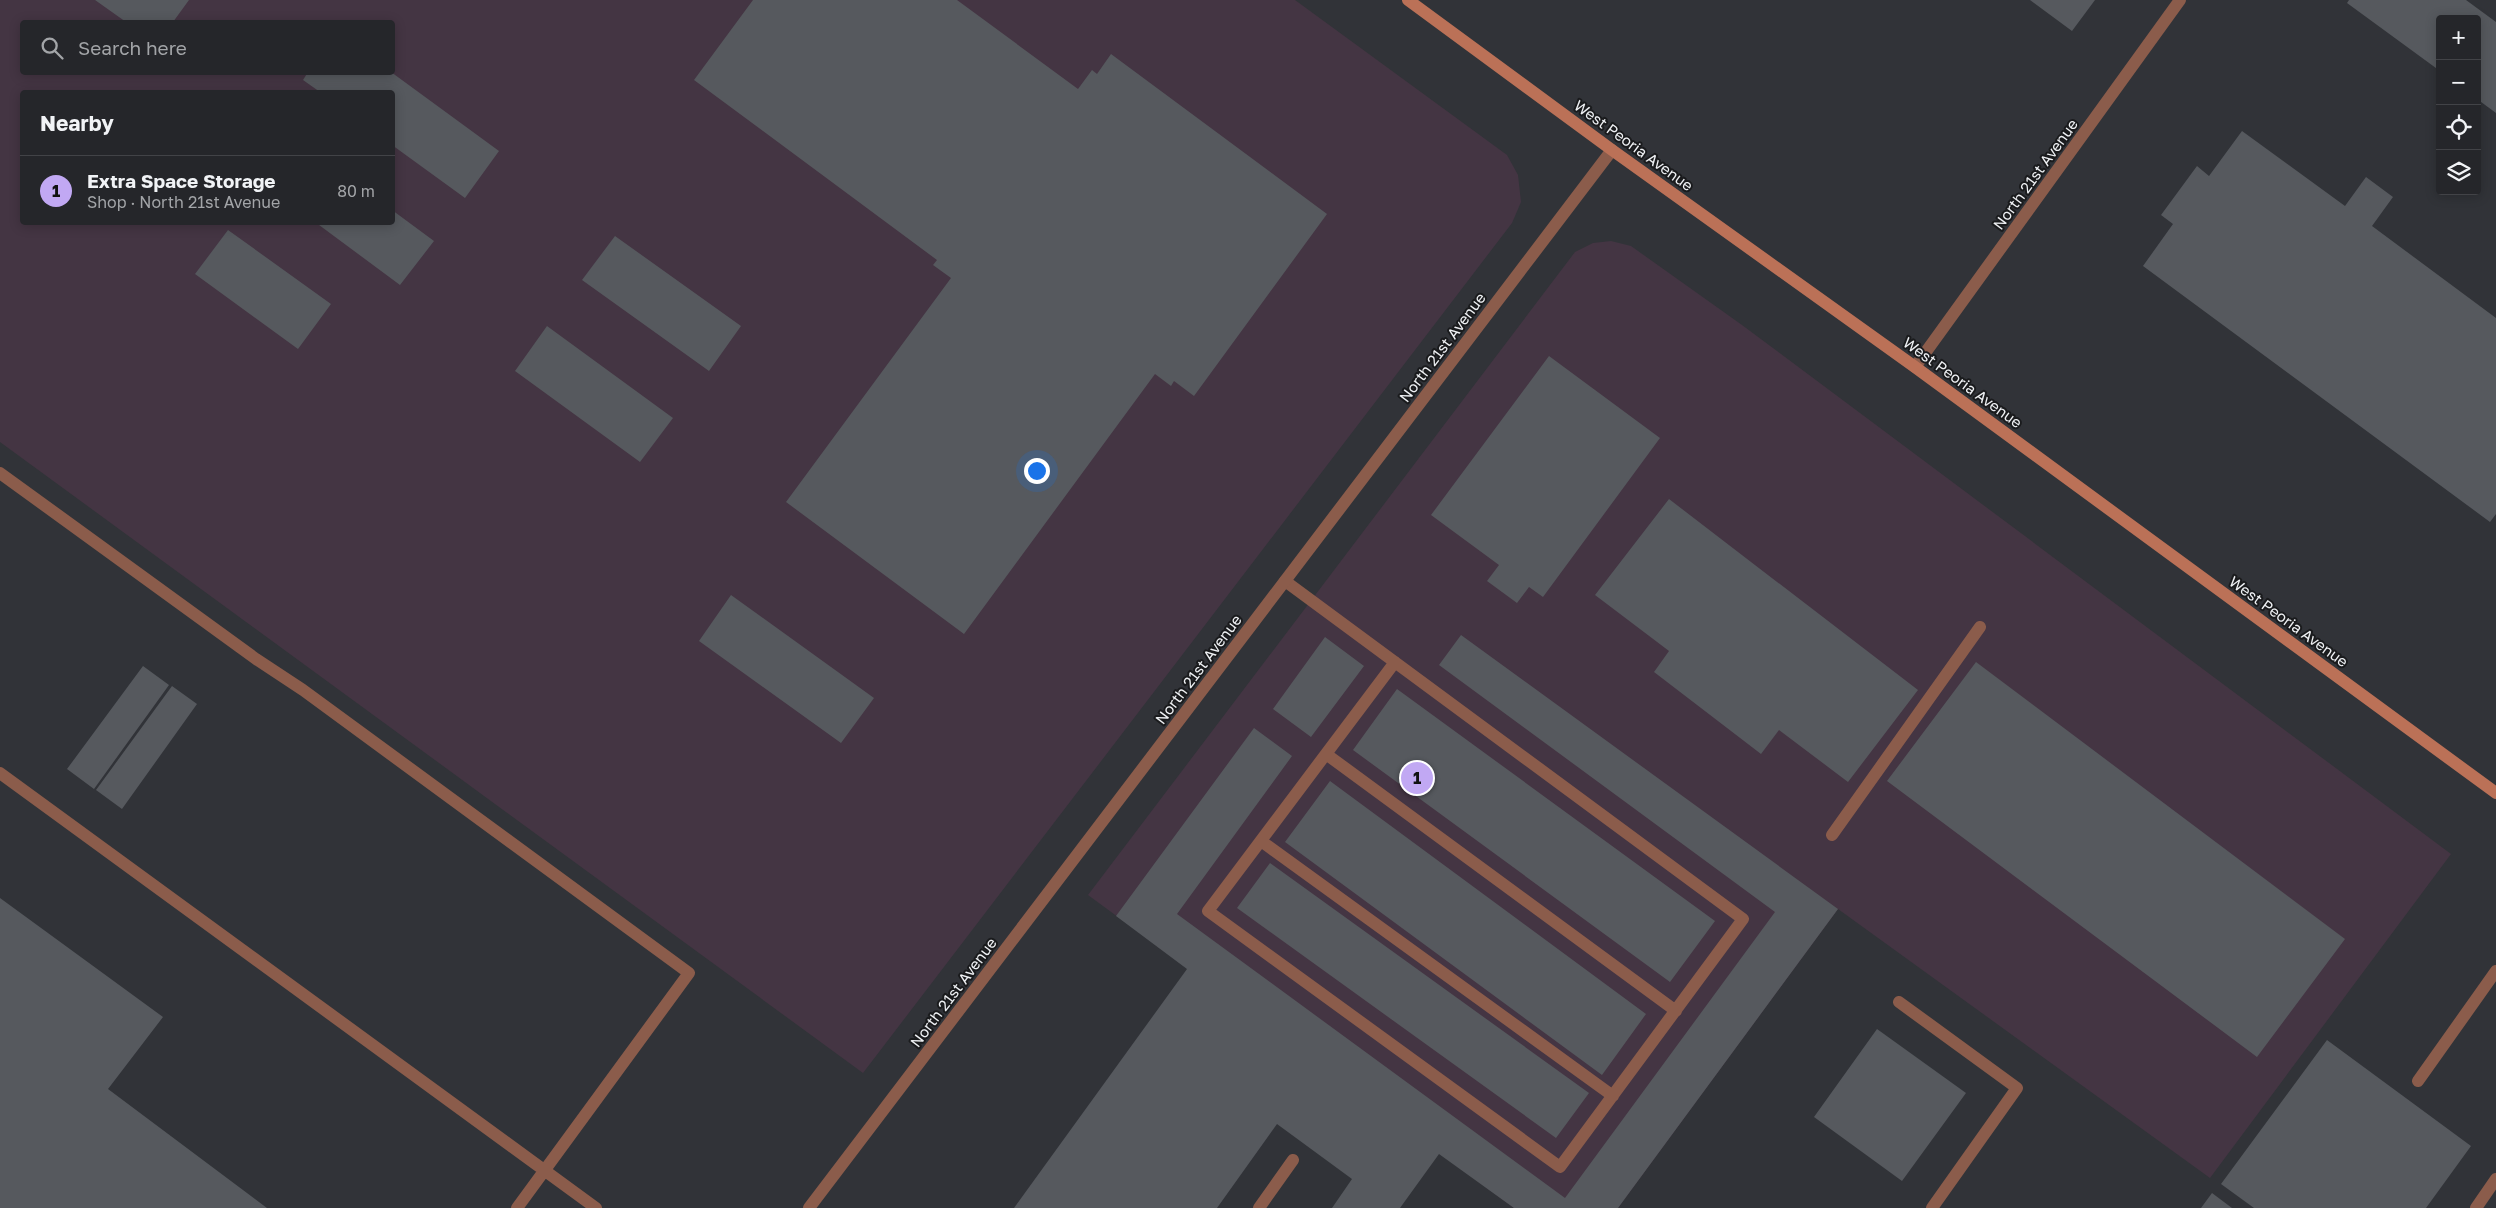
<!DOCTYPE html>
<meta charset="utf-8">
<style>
body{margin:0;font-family:"Golos Text",sans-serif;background:#313236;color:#f1f3f6}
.controls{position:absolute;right:15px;top:15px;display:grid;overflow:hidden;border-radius:5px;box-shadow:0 2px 12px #0003}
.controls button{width:45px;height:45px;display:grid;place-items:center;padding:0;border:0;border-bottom:1px solid #424347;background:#25262a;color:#f1f3f6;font:25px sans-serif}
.you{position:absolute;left:1036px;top:470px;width:18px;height:18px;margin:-12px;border:4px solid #fff;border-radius:50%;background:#1a73e8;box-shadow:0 0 0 8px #1a73e833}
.badge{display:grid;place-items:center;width:32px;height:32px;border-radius:50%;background:#c1a8f3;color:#111;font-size:16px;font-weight:700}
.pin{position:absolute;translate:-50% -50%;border:2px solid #fff;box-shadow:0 1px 5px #0006}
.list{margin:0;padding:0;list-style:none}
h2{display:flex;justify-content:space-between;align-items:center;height:65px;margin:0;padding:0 20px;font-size:21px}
h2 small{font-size:16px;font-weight:400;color:#a3a5a8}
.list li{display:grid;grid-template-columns:32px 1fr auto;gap:15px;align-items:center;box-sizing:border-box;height:70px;padding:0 20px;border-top:1px solid #424347}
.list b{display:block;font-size:19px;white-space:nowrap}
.list p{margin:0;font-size:16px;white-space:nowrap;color:#a3a5a8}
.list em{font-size:16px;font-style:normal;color:#a3a5a8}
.icon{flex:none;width:28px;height:28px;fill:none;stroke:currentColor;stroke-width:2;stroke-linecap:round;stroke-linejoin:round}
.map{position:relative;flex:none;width:2496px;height:1208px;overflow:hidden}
.search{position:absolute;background:#25262a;box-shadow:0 2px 12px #0003;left:20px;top:20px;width:375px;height:55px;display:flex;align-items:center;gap:12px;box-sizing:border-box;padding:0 18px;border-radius:5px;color:#a3a5a8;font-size:19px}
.panel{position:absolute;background:#25262a;box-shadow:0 2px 12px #0003;left:20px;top:90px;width:375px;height:135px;border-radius:5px}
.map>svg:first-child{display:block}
.commercial{fill:#443543;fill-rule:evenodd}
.building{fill:#56595e}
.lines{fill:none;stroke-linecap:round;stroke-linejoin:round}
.lane{stroke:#8b5c4b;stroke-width:12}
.street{stroke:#8b5c4b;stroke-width:12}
.secondary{stroke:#bb7157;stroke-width:12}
.labels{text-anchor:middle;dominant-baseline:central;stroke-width:4;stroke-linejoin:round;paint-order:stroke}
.street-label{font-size:15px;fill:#eff1f4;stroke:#1a1b1d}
</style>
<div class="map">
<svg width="2496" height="1208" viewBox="0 0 2496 1208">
<rect width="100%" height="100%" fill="#313338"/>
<path class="commercial" d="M0,0H1295L1507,155L1518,175L1521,202L1512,223L863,1073L0,442ZM22,22H392V72H22ZM22,92H392V222H22Z
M1611,241L1631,246L1742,325L2451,854L2210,1178L1838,909L1618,1208H1514L1088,895L1575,252L1593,243Z"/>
<path class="building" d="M95,0H189L173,22H126Z
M753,0H957L1078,89L1092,70L1097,74L1111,54L1327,214L1194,396L1174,381L1171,386L1155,374L964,634L786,502L951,278L933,265L937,260L694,80Z
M2030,0H2095L2072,31Z
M2349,0H2466L2496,22V113L2477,99V19H2440V71L2347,3Z
M308,72H391L499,151L465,198L392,145V92H320L303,80Z
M2242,131L2345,206L2366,177L2393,197L2372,226L2496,318V514L2490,522L2143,266L2173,224L2161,215L2197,166L2209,176Z
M392,210L434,241L400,285L315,222H392Z
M228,230L331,304L298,349L195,274Z
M615,236L741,326L709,371L582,280Z
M547,326L673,418L640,462L515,371Z
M1549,356L1660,438L1543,597L1529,587L1517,603L1487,581L1499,565L1431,515Z
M1669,499L1918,690L1848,782L1779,730L1761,754L1654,672L1669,651L1595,595Z
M731,595L874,698L841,743L699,641Z
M1461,635L1838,909L1618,1208H1514L1439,1154L1400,1208H1332L1352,1179L1277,1124L1217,1208H1014L1187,969L1116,916L1254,728L1292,756L1177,914L1565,1198L1775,912L1439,665Z
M1325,637L1364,666L1311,737L1273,709Z
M1976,662L2345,939L2257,1057L1887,781Z
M143,666L169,685L94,789L67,769Z
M172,686L197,704L122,809L96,790Z
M1397,689L1715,921L1670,982L1353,750Z
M1330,781L1646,1014L1602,1075L1285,842Z
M1270,863L1589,1093L1556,1138L1237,908Z
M0,898L163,1017L108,1089L267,1208H0Z
M1877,1029L1966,1093L1902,1181L1814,1117Z
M2327,1040L2471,1146L2426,1208H2254L2221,1184Z
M2212,1193L2232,1208H2201Z"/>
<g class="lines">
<path class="lane" d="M1915,367L2180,0
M0,473L256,659L303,690L689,973L517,1208
M1285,581L1743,919L1560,1167L1208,911L1395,662
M1326,754L1676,1011
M0,773L596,1208
M1832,835L1980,627
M1261,841L1613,1096
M1899,1002L2017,1088L1932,1208
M2418,1081L2496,971
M1259,1208L1293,1160
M2476,1208L2496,1179"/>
<path class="street" d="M809,1208L1612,150"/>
<path class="secondary" d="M1408,0L1612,150L1915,367L2496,793"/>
</g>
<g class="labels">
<g class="street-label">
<text transform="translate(1634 145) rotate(36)">West Peoria Avenue</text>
<text transform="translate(2035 174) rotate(-54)">North 21st Avenue</text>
<text transform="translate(1442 347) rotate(-53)">North 21st Avenue</text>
<text transform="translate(1963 382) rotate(36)">West Peoria Avenue</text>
<text transform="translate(2289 621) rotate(36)">West Peoria Avenue</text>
<text transform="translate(1198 669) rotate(-53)">North 21st Avenue</text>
<text transform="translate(953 992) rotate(-53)">North 21st Avenue</text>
</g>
</g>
</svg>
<div class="controls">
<button>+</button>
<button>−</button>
<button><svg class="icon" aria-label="locate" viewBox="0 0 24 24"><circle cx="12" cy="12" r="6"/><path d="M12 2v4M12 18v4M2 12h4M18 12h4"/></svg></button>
<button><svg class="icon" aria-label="layers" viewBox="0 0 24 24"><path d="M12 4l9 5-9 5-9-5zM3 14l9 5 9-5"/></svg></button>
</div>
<div class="you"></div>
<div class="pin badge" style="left:1417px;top:778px">1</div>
<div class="search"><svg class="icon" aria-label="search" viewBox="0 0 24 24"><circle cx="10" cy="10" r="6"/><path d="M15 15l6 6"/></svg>Search here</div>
<section class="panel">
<h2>Nearby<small></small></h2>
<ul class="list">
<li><span class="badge">1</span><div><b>Extra Space Storage</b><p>Shop · North 21st Avenue</p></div><em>80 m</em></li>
</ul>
</section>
</div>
